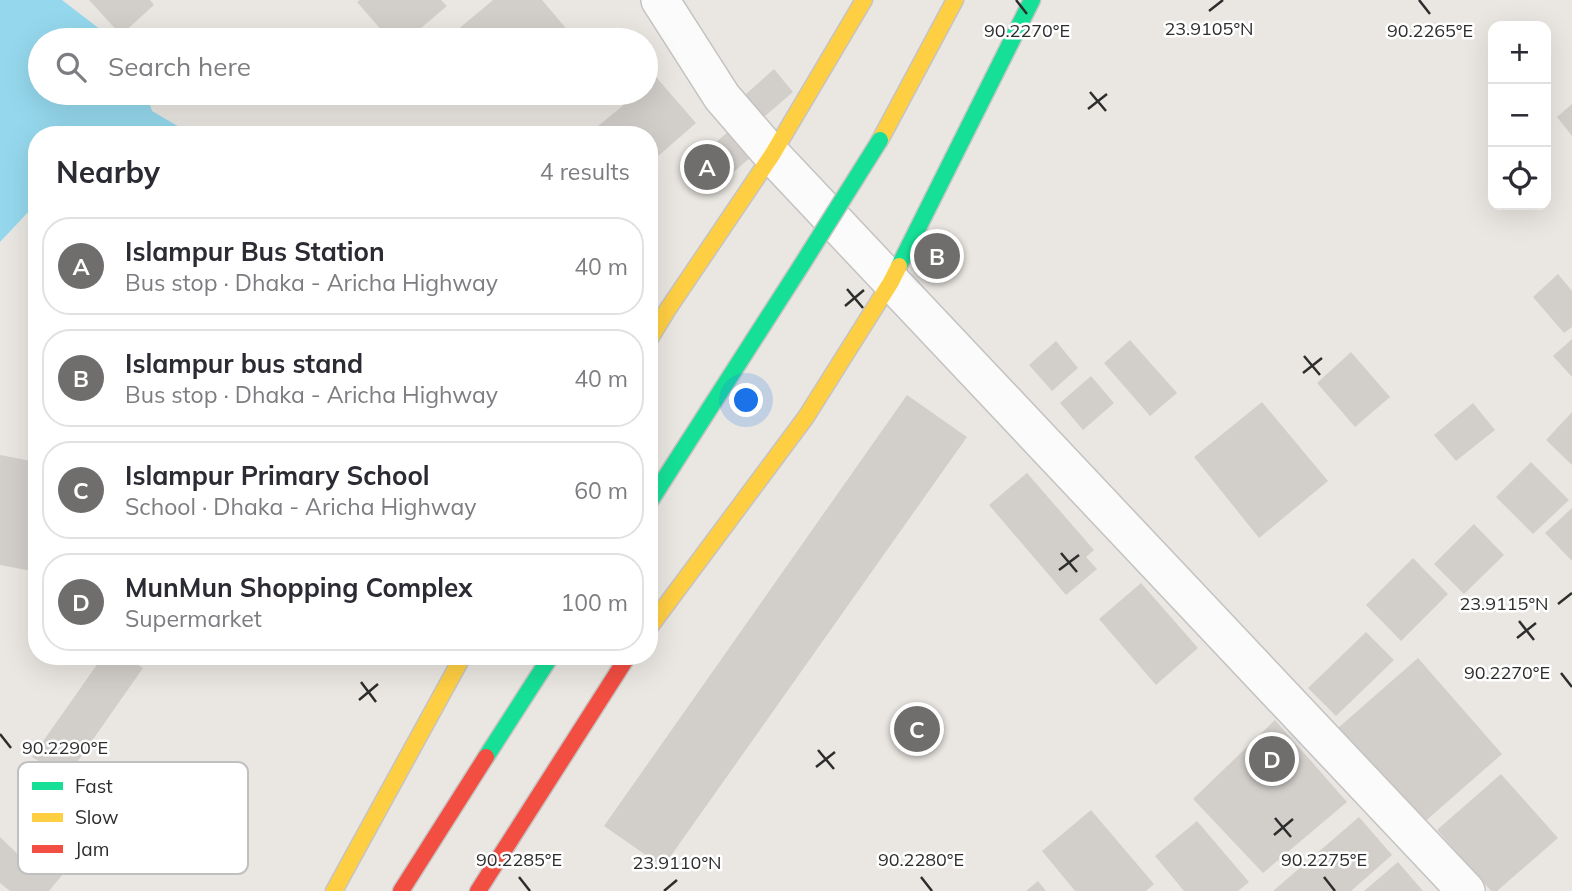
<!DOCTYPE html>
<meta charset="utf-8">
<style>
body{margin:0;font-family:Mulish,sans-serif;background:#f7f7f7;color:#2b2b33}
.controls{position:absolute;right:21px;top:21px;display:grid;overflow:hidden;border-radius:14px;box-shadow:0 7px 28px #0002}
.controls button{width:63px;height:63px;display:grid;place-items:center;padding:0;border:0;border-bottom:2px solid #e1e1e2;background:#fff;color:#2b2b33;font:35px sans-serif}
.you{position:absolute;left:747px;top:401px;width:24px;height:24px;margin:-18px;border:5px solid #fff;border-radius:50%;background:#1a73e8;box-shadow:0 0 0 10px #1a73e833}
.badge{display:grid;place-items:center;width:46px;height:46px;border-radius:50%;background:#6f6e6c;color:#fff;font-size:23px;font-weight:700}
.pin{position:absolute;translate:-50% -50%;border:4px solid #fff;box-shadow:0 2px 7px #0006}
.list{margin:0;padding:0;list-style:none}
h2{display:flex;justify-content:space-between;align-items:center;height:91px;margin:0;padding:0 28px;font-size:30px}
h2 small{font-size:23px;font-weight:400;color:#7c7c81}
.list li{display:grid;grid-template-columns:46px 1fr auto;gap:21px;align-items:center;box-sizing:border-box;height:98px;margin:0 14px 14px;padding:0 14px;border:2px solid #e1e1e2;border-radius:28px}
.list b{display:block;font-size:26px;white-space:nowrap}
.list p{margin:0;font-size:23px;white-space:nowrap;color:#7c7c81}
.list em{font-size:23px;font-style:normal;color:#7c7c81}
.icon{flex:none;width:38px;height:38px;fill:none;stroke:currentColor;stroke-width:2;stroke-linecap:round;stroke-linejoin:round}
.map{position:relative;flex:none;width:1572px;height:891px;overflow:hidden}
.search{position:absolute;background:#fff;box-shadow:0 7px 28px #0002;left:28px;top:28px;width:630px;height:77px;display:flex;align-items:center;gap:18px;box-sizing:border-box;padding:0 24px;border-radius:38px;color:#7c7c81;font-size:26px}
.panel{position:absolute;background:#fff;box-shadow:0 7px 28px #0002;left:28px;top:126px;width:630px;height:539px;border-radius:28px}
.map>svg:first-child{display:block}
.water{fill:#95d8ed}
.building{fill:#d2cfcb}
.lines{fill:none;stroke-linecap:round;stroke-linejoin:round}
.street-casing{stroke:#c4c3c3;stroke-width:40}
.fast-casing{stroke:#c6c4c3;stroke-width:19}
.slow-casing{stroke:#c6c4c3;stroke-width:19}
.jam-casing{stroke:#c6c4c3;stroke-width:19}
.street{stroke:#fcfbfb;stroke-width:37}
.fast{stroke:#16e098;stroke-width:16}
.slow{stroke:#ffcf43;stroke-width:16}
.jam{stroke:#f24e42;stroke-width:16}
.fast-bridge-casing{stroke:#c6c4c3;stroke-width:19;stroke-linecap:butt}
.fast-bridge{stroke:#16e098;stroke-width:16}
.ticks{fill:none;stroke:#2d2d2d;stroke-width:2.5}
.key{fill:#fff;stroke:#c0c0c0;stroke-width:2}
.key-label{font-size:19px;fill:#2d2d2d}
.ticks-label{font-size:18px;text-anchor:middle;fill:#2d2d2d;stroke:#fff;stroke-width:5;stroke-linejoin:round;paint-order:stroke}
</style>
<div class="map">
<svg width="1572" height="891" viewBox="0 0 1572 891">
<rect width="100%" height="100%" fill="#eae7e2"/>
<path class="water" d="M0,0H62L114,40H40V93H146L152,111L193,135H37V206L32,208L0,242Z"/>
<path class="building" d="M89,0H150L154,5L121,35Z
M360,0H441L447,6L407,40H390L357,2Z
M493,0H542L570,33L561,40H454L450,36Z
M774,69L793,92L764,117L745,95Z
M656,77L696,123L649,164V135H595L592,131L638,93H646V86Z
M1572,104V136L1557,117Z
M734,127L756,153L718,185L696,159Z
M1558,274L1572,291V327L1564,333L1533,297Z
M1572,339V377L1553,356Z
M1130,340L1177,393L1150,416L1104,363Z
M1056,341L1078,368L1052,391L1029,365Z
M1351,352L1390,397L1355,427L1317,383Z
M1091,376L1114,403L1083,430L1060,403Z
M907,395L967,437L663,867L604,826Z
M1262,402L1328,481L1259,538L1194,457Z
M1473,403L1495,430L1456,461L1434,435Z
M1572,412V465L1546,440Z
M0,455L37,462V572L0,565Z
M1531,462L1569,500L1533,534L1496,497Z
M1027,473L1094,550L1086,557L1097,569L1066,595L989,505Z
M1572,508V561L1545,533Z
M1474,524L1504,555L1464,594L1434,564Z
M1413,558L1448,594L1401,641L1366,605Z
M1141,583L1198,648L1156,685L1099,619Z
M1366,632L1394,660L1336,716L1308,688Z
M103,656H123L143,668L66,778L32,757Z
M1418,658L1502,754L1422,824L1338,728Z
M1275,720L1347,802L1263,873L1193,799Z
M1501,774L1558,838L1497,891H1491L1437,830Z
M1091,810L1154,884L1146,891H1075L1042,851Z
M1359,817L1392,855L1351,891H1273Z
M1197,821L1249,882L1238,891H1184L1155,856Z
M0,837L26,862L44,846L68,868L49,891H10L0,883Z
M1398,862L1423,891H1364Z
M1038,881L1046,891H1026Z"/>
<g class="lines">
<g class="street-casing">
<path id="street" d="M660,0L722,97L772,155L1466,891"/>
</g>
<g class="fast-casing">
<path id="fast" d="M899,266L1032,0
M649,503L801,266
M486,757L551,656"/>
</g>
<g class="slow-casing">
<path id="slow" d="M880,140L955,0
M649,340L668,309L772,155L864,0
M649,628L806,417L891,282L899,266
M334,891L463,656"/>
</g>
<g class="jam-casing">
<path id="jam" d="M401,891L486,757
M478,891L628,656"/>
</g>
<use href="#street" class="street"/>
<use href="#fast" class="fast"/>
<use href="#slow" class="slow"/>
<use href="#jam" class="jam"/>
<g class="fast-bridge-casing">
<path id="fast-bridge" d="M801,266L880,140"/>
</g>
<use href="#fast-bridge" class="fast-bridge"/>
</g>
<path class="ticks" d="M1016,0L1027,14M1419,0L1430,14M1209,11L1223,0M1090,92L1106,111M1088,109L1107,94M847,289L863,308M845,306L864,290M1304,356L1320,375M1303,373L1322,358M1061,553L1077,572M1059,570L1079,555M1558,604L1572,593M1519,621L1534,640M1517,638L1536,623M1561,673L1572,687M361,682L376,702M359,700L378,684M0,734L11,748M818,750L834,769M816,767L835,752M1275,818L1291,837M1274,835L1293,819M519,877L530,891M921,877L932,891M1324,877L1335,891M664,891L677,880"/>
<rect x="18" y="762" width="230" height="112" rx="10" class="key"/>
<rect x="32" y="782" width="31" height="8" fill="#16e098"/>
<rect x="32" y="813" width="31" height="9" fill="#ffcf43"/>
<rect x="32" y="845" width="31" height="8" fill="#f24e42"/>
<g class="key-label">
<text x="75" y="793">Fast</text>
<text x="75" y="824">Slow</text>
<text x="75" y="856">Jam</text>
</g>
<g class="ticks-label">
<text x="1209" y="35">23.9105°N</text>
<text x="1027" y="37">90.2270°E</text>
<text x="1430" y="37">90.2265°E</text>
<text x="1504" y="610">23.9115°N</text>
<text x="1507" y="679">90.2270°E</text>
<text x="65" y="754">90.2290°E</text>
<text x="519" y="866">90.2285°E</text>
<text x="921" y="866">90.2280°E</text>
<text x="1324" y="866">90.2275°E</text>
<text x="677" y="869">23.9110°N</text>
</g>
</svg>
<div class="controls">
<button>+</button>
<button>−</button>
<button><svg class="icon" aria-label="locate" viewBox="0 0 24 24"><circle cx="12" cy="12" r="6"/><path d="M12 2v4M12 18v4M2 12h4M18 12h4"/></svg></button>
</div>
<div class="you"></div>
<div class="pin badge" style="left:707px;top:167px">A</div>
<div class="pin badge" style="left:937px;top:256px">B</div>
<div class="pin badge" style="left:917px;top:729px">C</div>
<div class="pin badge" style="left:1272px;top:759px">D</div>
<div class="search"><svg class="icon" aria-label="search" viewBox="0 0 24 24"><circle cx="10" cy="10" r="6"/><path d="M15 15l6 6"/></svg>Search here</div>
<section class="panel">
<h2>Nearby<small>4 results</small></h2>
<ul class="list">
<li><span class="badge">A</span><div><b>Islampur Bus Station</b><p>Bus stop · Dhaka - Aricha Highway</p></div><em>40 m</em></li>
<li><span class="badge">B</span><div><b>Islampur bus stand</b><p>Bus stop · Dhaka - Aricha Highway</p></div><em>40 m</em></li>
<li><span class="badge">C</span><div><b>Islampur Primary School</b><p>School · Dhaka - Aricha Highway</p></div><em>60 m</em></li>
<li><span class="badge">D</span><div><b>MunMun Shopping Complex</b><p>Supermarket</p></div><em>100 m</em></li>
</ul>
</section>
</div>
